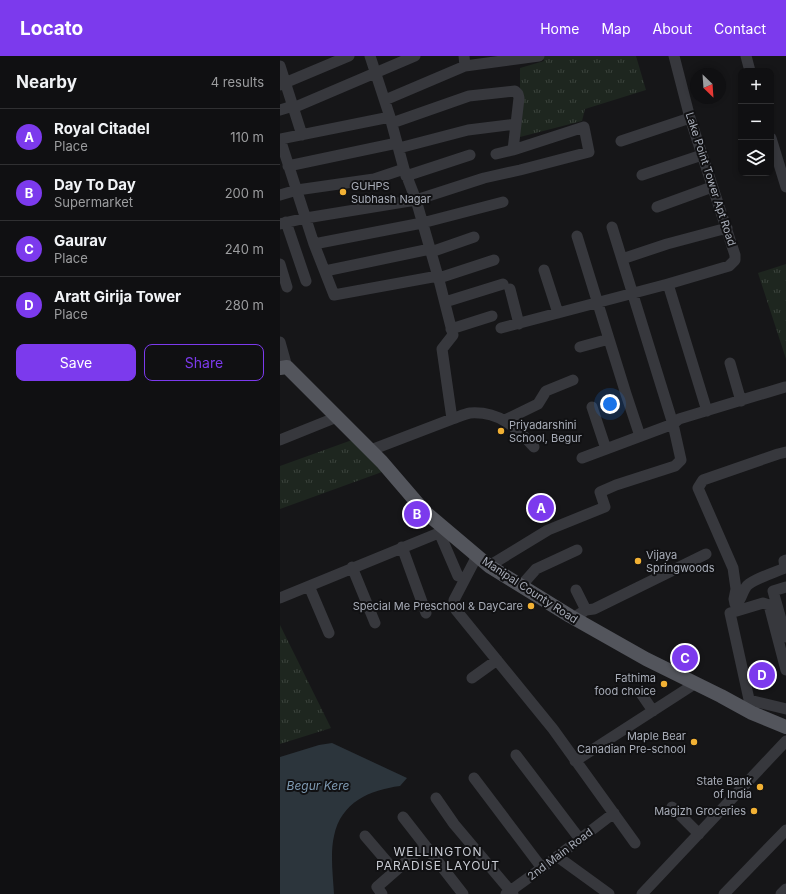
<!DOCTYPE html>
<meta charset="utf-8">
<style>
body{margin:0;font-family:Inter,sans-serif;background:#19191b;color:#f1f3f6}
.controls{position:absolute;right:12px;top:12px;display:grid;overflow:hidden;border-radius:8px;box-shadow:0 2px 6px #0003}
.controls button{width:36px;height:36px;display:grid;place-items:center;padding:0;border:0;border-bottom:1px solid #303032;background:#101012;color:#f1f3f6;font:20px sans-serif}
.compass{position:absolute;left:410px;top:12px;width:36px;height:36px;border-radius:50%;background:#101012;box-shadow:0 2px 6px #0003;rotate:155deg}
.you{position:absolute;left:330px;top:348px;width:14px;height:14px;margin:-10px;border:3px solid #fff;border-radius:50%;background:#1a73e8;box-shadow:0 0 0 6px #1a73e833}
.badge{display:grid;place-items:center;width:26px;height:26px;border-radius:50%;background:#7c3aed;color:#fff;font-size:13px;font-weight:700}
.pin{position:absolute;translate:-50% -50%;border:2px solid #fff;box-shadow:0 1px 4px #0006}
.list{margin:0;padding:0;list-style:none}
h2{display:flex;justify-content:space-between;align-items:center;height:52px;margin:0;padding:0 16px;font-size:17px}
h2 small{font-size:13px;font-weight:400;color:#9c9d9f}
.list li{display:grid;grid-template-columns:26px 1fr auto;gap:12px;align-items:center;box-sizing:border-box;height:56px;padding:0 16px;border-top:1px solid #303032}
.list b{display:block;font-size:15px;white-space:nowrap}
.list p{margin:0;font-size:13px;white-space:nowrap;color:#9c9d9f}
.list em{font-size:13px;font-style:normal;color:#9c9d9f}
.actions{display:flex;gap:8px;padding:12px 16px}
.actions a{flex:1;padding:9px 0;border:1px solid #7c3aed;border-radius:8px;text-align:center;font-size:14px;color:#7c3aed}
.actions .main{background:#7c3aed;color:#fff}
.icon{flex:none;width:22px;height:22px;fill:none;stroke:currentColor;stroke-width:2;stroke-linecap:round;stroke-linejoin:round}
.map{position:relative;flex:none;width:506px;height:838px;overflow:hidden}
header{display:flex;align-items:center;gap:24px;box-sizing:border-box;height:56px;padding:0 20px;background:#7c3aed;color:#fff}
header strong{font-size:19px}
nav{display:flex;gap:22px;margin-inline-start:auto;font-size:14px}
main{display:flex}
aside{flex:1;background:#101012}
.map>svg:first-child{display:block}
.grass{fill:url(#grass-tufts)}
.water{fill:#2c353c}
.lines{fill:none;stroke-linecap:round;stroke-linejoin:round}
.minor{stroke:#37383d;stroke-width:11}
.major{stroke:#53555c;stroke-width:14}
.poi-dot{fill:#f2b134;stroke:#111113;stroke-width:1.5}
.labels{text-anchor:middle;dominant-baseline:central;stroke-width:4;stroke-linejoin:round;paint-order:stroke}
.street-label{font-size:11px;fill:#a8adb8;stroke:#111113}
.poi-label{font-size:11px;fill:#a8adb8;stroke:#111113;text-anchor:end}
.water-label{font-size:12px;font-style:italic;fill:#7f9bb3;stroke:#111113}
.neighbourhood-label{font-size:12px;letter-spacing:1px;fill:#c9ccd4;stroke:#111113}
</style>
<header>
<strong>Locato</strong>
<nav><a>Home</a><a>Map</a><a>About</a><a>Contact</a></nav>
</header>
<main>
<aside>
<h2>Nearby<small>4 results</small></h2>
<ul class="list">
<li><span class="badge">A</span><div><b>Royal Citadel</b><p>Place</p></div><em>110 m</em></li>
<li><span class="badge">B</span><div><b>Day To Day</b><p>Supermarket</p></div><em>200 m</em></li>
<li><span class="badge">C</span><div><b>Gaurav</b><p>Place</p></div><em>240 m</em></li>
<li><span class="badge">D</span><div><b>Aratt Girija Tower</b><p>Place</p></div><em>280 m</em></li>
</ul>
<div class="actions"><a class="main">Save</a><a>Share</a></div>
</aside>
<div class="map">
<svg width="506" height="838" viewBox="0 0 506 838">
<defs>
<pattern id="grass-tufts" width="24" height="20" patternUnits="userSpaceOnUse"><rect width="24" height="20" fill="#1e261f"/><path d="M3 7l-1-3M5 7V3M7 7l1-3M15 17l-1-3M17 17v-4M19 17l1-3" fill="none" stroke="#3c433d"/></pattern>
</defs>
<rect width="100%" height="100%" fill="#161618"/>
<path class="grass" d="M262,0H356L366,34L305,53L302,65L240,81V12L264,5Z
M506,208V303L478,217Z
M72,384L102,416L0,453V410Z
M0,569L51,672L0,688Z"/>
<path class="water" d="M52,687L127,722L120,730C90,734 61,746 54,780C50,797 53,820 54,838H0V701L39,689Z"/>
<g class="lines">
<path class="minor" d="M90,0L110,61L124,113L136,144L159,224L173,279L162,293L172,363L91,394
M184,0L185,10
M466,0L470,15
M0,10L22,79
M0,29L69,0
M105,44L185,10L259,0
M13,52L135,0
M0,54L13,50
M110,61L0,83L34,188L54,239L158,220
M112,67L189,40L235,35L238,38L239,42L233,94
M491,82L506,131
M341,85L410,62
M119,92L188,74L236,68
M8,110L117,87
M362,119L422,99
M126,120L190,99
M0,139L17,134L94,123L124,113
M377,151L432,131
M6,166L26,225
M0,168L26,162L136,144L204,122L240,114L309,96L304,71L233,94L216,98
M297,180L346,338L360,380
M34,188L142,167L223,146
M151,196L194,181
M342,203L387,188L447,172
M0,208L7,231
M264,214L278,257
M45,215L150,193
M159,222L214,204
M388,228L427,355
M230,233L239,268
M165,246L223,228
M221,272L388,228L449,210L455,204V199L410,62L394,0
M171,273L212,260
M0,286L7,311
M300,291L329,283
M450,307L461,345
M312,351L326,393
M172,363C178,361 184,358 190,357C219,355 236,371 254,391
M225,364L258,348L266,335L293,324
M0,384L57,361
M302,402L393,368L399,363L505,331
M159,476L178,520
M122,491L146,557
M197,500L174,544V549L176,554L273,673L355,787
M209,510L268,474L325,451L320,436L336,429L395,410L401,404L393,368L332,171
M72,511L95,567
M29,530L49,577
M241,530L256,513L297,494
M506,531L493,535L506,581
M296,534L306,554
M0,542L166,474
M457,547C463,542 462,533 469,528C479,521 493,517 505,512L504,505L506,504
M455,548L454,543L456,533L453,512L418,432L423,424L498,398L506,396
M450,557L483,547L489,549L506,614
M450,557L472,657
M293,562L306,554L314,553L426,498
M192,622L217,604
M360,636L373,655
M469,644L506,653
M236,699L299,782
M295,705L416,627
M194,722L262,812
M156,742L174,768L233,838
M392,751L419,778
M123,761L183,838
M85,780L115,815
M278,801L329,838
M102,838L97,831L145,789
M226,838L262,812L334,757
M362,838L506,685
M444,838L506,774
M501,838L506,833"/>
<path class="major" d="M0,312L7,311L102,406L145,456L209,510L290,560L366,603L441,640L472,657L506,671"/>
</g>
<g class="poi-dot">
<circle cx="63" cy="136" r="4"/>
<circle cx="221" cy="375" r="4"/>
<circle cx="358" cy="505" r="4"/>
<circle cx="251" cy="550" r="4"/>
<circle cx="384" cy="628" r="4"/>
<circle cx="414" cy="686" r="4"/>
<circle cx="480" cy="731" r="4"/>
<circle cx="474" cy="755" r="4"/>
</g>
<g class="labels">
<g class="street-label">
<text transform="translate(431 123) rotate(72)">Lake Point Tower Apt Road</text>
<text transform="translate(250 534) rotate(33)">Manipal County Road</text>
<text transform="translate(280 798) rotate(-37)">2nd Main Road</text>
</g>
<g class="poi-label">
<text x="71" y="130" text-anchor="start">GUHPS<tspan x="71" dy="13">Subhash Nagar</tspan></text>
<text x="229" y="369" text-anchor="start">Priyadarshini<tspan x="229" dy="13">School, Begur</tspan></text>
<text x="366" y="499" text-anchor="start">Vijaya<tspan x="366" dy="13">Springwoods</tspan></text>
<text x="243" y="550">Special Me Preschool &amp; DayCare</text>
<text x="376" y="622">Fathima<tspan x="376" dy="13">food choice</tspan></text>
<text x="406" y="680">Maple Bear<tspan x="406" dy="13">Canadian Pre-school</tspan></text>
<text x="472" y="725">State Bank<tspan x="472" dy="13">of India</tspan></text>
<text x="466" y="755">Magizh Groceries</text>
</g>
<g class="water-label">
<text x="38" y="729">Begur Kere</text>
</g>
<g class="neighbourhood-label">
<text x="158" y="795">WELLINGTON<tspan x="158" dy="14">PARADISE LAYOUT</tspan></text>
</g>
</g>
</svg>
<div class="controls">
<button>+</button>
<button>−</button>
<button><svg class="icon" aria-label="layers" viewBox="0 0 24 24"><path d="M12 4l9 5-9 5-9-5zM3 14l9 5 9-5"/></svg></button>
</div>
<svg class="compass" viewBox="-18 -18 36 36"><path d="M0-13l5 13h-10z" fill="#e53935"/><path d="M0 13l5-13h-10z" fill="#9c9d9f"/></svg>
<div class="you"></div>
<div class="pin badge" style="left:261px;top:452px">A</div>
<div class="pin badge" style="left:137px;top:458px">B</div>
<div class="pin badge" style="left:405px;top:602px">C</div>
<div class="pin badge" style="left:482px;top:619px">D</div>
</div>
</main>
